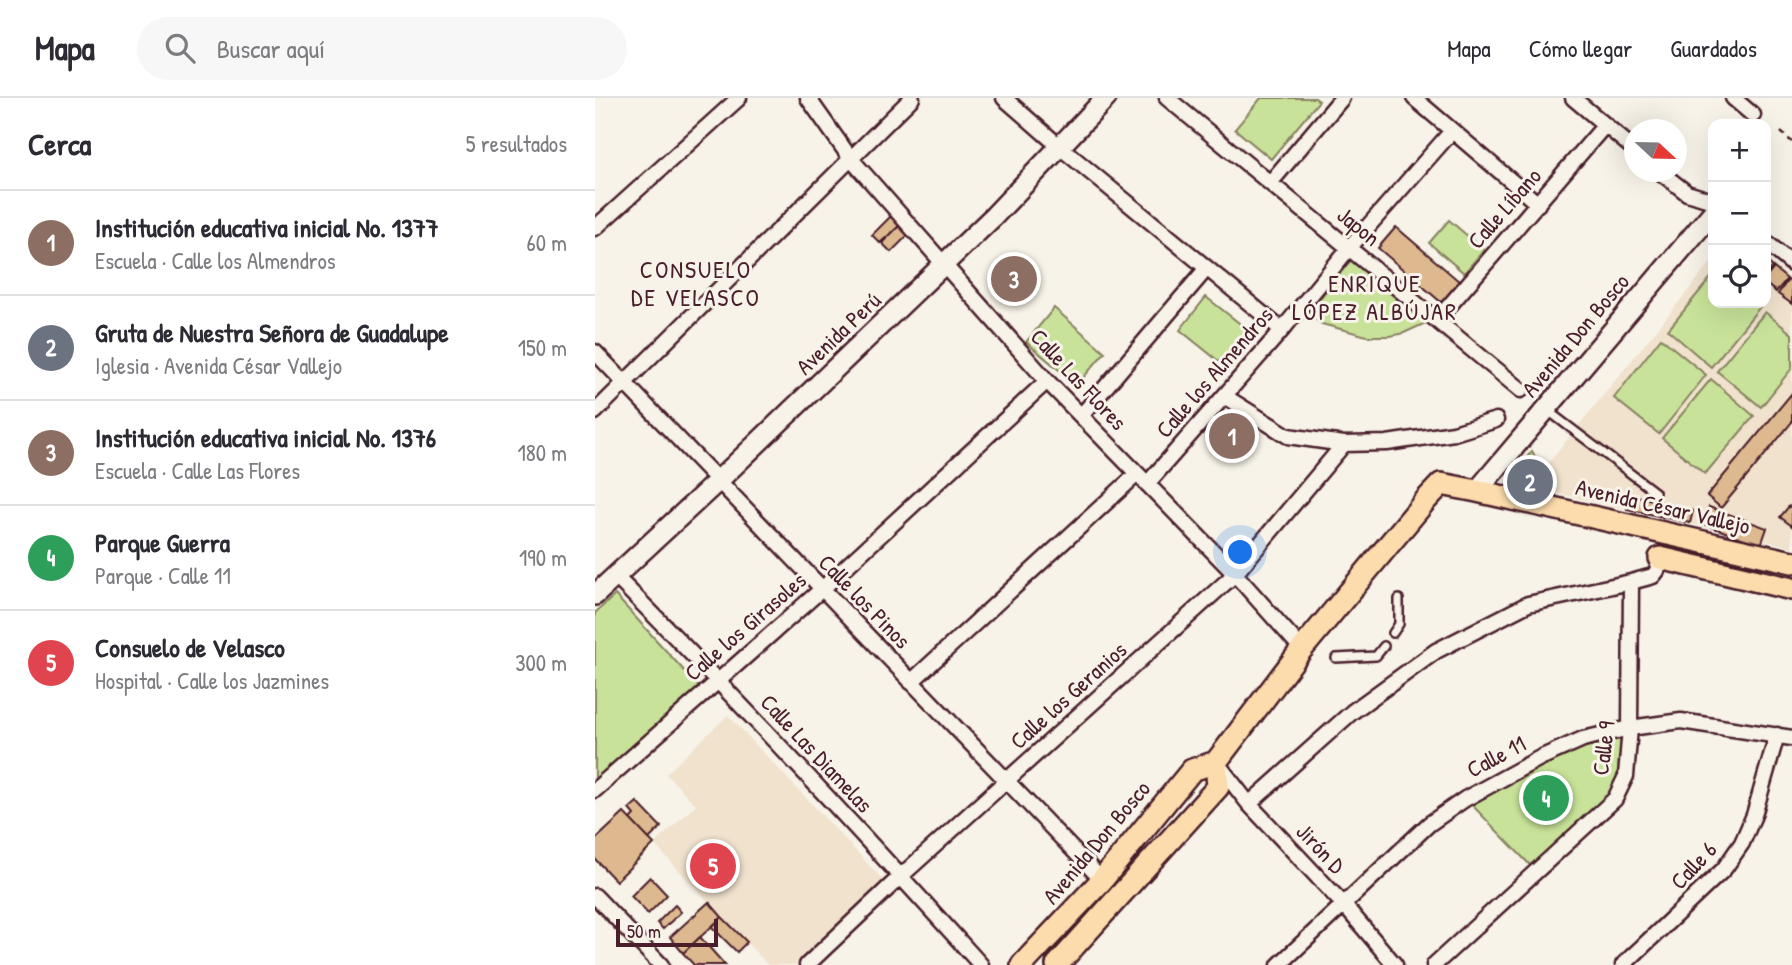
<!DOCTYPE html>
<html lang="es">
<meta charset="utf-8">
<style>
body{margin:0;font-family:"Patrick Hand",sans-serif;background:#f7f7f7;color:#2b2b33}
.controls{position:absolute;right:21px;top:21px;display:grid;overflow:hidden;border-radius:14px;box-shadow:0 7px 28px #0002}
.controls button{width:63px;height:63px;display:grid;place-items:center;padding:0;border:0;border-bottom:2px solid #e1e1e2;background:#fff;color:#2b2b33;font:35px sans-serif}
.compass{position:absolute;left:1029px;top:21px;width:63px;height:63px;border-radius:50%;background:#fff;box-shadow:0 7px 28px #0002;rotate:112deg}
.scale{position:absolute;left:21px;bottom:18px;width:102px;box-sizing:border-box;padding-left:7px;border:4px solid #4a1f2b;border-top:0;font-size:19px;line-height:24px;white-space:nowrap;color:#4a1f2b;-webkit-text-stroke:5px #f7f3e8;paint-order:stroke}
.you{position:absolute;left:646px;top:455px;width:24px;height:24px;margin:-18px;border:5px solid #fff;border-radius:50%;background:#1a73e8;box-shadow:0 0 0 10px #1a73e833}
.badge{display:grid;place-items:center;width:46px;height:46px;border-radius:50%;background:#ea580c;color:#fff;font-size:23px;font-weight:700}
.pin{position:absolute;translate:-50% -50%;border:4px solid #fff;box-shadow:0 2px 7px #0006}
.list{margin:0;padding:0;list-style:none}
h2{display:flex;justify-content:space-between;align-items:center;height:91px;margin:0;padding:0 28px;font-size:30px}
h2 small{font-size:23px;font-weight:400;color:#7c7c81}
.list li{display:grid;grid-template-columns:46px 1fr auto;gap:21px;align-items:center;box-sizing:border-box;height:105px;padding:0 28px;border-top:2px solid #e1e1e2}
.list b{display:block;font-size:26px;white-space:nowrap}
.list p{margin:0;font-size:23px;white-space:nowrap;color:#7c7c81}
.list em{font-size:23px;font-style:normal;color:#7c7c81}
.icon{flex:none;width:38px;height:38px;fill:none;stroke:currentColor;stroke-width:2;stroke-linecap:round;stroke-linejoin:round}
.map{position:relative;flex:none;width:1197px;height:867px;overflow:hidden}
header{display:flex;align-items:center;gap:42px;box-sizing:border-box;height:98px;padding:0 35px;background:#fff;border-bottom:2px solid #e1e1e2}
header strong{font-size:33px}
nav{display:flex;gap:38px;margin-inline-start:auto;font-size:24px}
.search{width:490px;height:63px;background:#f7f7f7;display:flex;align-items:center;gap:18px;box-sizing:border-box;padding:0 24px;border-radius:38px;color:#7c7c81;font-size:26px}
main{display:flex}
aside{flex:1;background:#fff}
.map>svg:first-child{display:block}
.built{fill:#f0e2cd}
.green{fill:#c8e399;stroke:#898162;stroke-width:2}
.building{fill:#deb98f;stroke:#4a1f2b;stroke-width:2}
.lines{fill:none;stroke-linecap:round;stroke-linejoin:round}
.lane-casing{stroke:#4a1f2b;stroke-width:12}
.street-casing{stroke:#4a1f2b;stroke-width:19}
.secondary-casing{stroke:#4a1f2b;stroke-width:24}
.primary-casing{stroke:#4a1f2b;stroke-width:26}
.path{stroke:#4a1f2b;stroke-width:2.5;stroke-dasharray:5 5;stroke-linecap:butt}
.lane{stroke:#f7f3e8;stroke-width:7}
.street{stroke:#f7f3e8;stroke-width:14}
.secondary{stroke:#f7f3e8;stroke-width:19}
.primary{stroke:#fcdcac;stroke-width:21}
.labels{text-anchor:middle;dominant-baseline:central;stroke-width:6;stroke-linejoin:round;paint-order:stroke}
.street-label{font-size:23px;fill:#4a1f2b;stroke:#f7f3e8}
.neighbourhood-label{font-size:24px;letter-spacing:2px;fill:#4a1f2b;stroke:#f7f3e8}
</style>
<header>
<strong>Mapa</strong>
<div class="search"><svg class="icon" aria-label="search" viewBox="0 0 24 24"><circle cx="10" cy="10" r="6"/><path d="M15 15l6 6"/></svg>Buscar aquí</div>
<nav><a>Mapa</a><a>Cómo llegar</a><a>Guardados</a></nav>
</header>
<main>
<aside>
<h2>Cerca<small>5 resultados</small></h2>
<ul class="list">
<li><span class="badge" style="background:#8d6e63">1</span><div><b>Institución educativa inicial No. 1377</b><p>Escuela · Calle los Almendros</p></div><em>60 m</em></li>
<li><span class="badge" style="background:#6b7280">2</span><div><b>Gruta de Nuestra Señora de Guadalupe</b><p>Iglesia · Avenida César Vallejo</p></div><em>150 m</em></li>
<li><span class="badge" style="background:#8d6e63">3</span><div><b>Institución educativa inicial No. 1376</b><p>Escuela · Calle Las Flores</p></div><em>180 m</em></li>
<li><span class="badge" style="background:#2e9e5b">4</span><div><b>Parque Guerra</b><p>Parque · Calle 11</p></div><em>190 m</em></li>
<li><span class="badge" style="background:#e0444e">5</span><div><b>Consuelo de Velasco</b><p>Hospital · Calle los Jazmines</p></div><em>300 m</em></li>
</ul>
</aside>
<div class="map">
<svg width="1197" height="867" viewBox="0 0 1197 867">
<rect width="100%" height="100%" fill="#f7f3e8"/>
<filter id="ink" filterUnits="userSpaceOnUse"><feTurbulence type="fractalNoise" baseFrequency=".0143" numOctaves="2"/><feDisplacementMap in="SourceGraphic" scale="14" xChannelSelector="R" yChannelSelector="G"/><feConvolveMatrix kernelMatrix="1 2 1 2 8 2 1 2 1" color-interpolation-filters="sRGB"/></filter>
<g filter="url(#ink)">
<path class="built" d="M1171,160L1197,182V449L961,395L950,369L1118,162V205H1171Z
M133,617L291,785L202,867H173L59,746L101,707L71,676Z"/>
<path class="green" d="M666,0H720L724,3L676,61L640,31Z
M854,122L889,152L869,175L834,145Z
M756,162L835,223L809,235L795,238H772L727,226L712,216Z
M1118,177V205H1160L1165,209L1116,269L1073,232Z
M611,199L658,236L631,269L585,232Z
M459,210L510,254L482,287L431,244Z
M1170,214L1197,236V270L1166,309L1122,273Z
M1066,240L1111,277L1064,336L1019,300Z
M1116,281L1159,318L1110,376L1067,340Z
M937,353L963,401L907,392Z
M20,497L105,590L0,686V515Z
M1029,639L1023,694L937,769L876,706L965,655Z"/>
<path class="building" d="M296,118L304,128L285,145L277,137Z
M304,128L313,137L296,154L287,145Z
M801,129L865,184L847,205L783,150Z
M1171,163L1178,169L1171,177Z
M1179,170L1192,181L1181,194L1171,186V180Z
M1193,182L1197,185V206L1183,196Z
M1197,295V324L1126,410L1112,398Z
M1035,396L1098,413L1095,425L1032,411Z
M1194,408L1197,410V428L1185,419Z
M1114,409L1172,430L1166,447L1108,426Z
M42,704L66,729L54,741L35,721L39,717L34,711Z
M29,715L59,746L21,783L0,761V742Z
M55,779L72,797L53,816L36,798Z
M114,804L127,819L88,855L75,839Z
M80,807L86,814L68,831L62,825Z
M127,819L152,844L142,854L117,829Z
M105,839L129,866L130,867H99L88,855Z"/>
<g class="lines">
<g class="lane-casing">
<path id="lane" d="M952,312L1060,394
M798,535L804,526V501
M741,560L781,558L789,548"/>
</g>
<g class="street-casing">
<path id="street" d="M213,0L256,61L452,283L640,476L707,551
M409,0L465,49L687,232
M572,0L926,292
M819,0L943,106
M978,0L1040,52
M1138,0L1158,17
M1065,74L1092,95L1118,103
M675,85L747,0
M0,130L144,0
M1171,144L1197,166
M842,222L1010,27
M0,254L507,782
M629,298L693,338L749,346L792,345L859,335L901,322
M0,314L317,0
M486,318L612,170
M552,386L687,232L754,150L857,33
M20,478C146,604 267,735 386,867
M316,584L542,376
M622,665L654,706L749,807L800,867
M0,692L227,491L452,283
M654,706L757,614L841,553L933,506L1036,484L1058,478L1062,473L1065,460
M0,798L66,867
M212,867L306,778L640,476L749,346
M684,867L834,726L870,701L945,660L988,641L1035,630L1086,623L1197,640
M839,867L1020,701L1031,678L1035,630L1036,484
M1028,867L1129,771L1147,745L1159,717L1182,637"/>
</g>
<g class="secondary-casing">
<path id="secondary" d="M882,393L1118,114
M0,497L123,383L399,118L511,0"/>
</g>
<g class="primary-casing">
<path id="primary" d="M1065,460L1197,491
M427,867L507,782L597,672L621,664L707,551L831,402L846,386L882,393L1197,464
M462,867L623,689L621,664"/>
</g>
<path class="path" d="M1186,34L1197,44"/>
<use href="#lane" class="lane"/>
<use href="#street" class="street"/>
<use href="#secondary" class="secondary"/>
<use href="#primary" class="primary"/>
</g>
</g>
<g class="labels">
<g class="street-label">
<text transform="translate(909 110) rotate(-49)">Calle Líbano</text>
<text transform="translate(764 128) rotate(39)">Japon</text>
<text transform="translate(243 235) rotate(-44)">Avenida Perú</text>
<text transform="translate(980 237) rotate(-50)">Avenida Don Bosco</text>
<text transform="translate(619 274) rotate(-49)">Calle los Almendros</text>
<text transform="translate(484 281) rotate(47)">Calle Las Flores</text>
<text transform="translate(1068 408) rotate(13)">Avenida César Vallejo</text>
<text transform="translate(270 503) rotate(46)">Calle los Pinos</text>
<text transform="translate(150 528) rotate(-41)">Calle los Girasoles</text>
<text transform="translate(473 597) rotate(-42)">Calle los Geranios</text>
<text transform="translate(1008 650) rotate(-83)">Calle 9</text>
<text transform="translate(222 655) rotate(47)">Calle Las Diamelas</text>
<text transform="translate(901 658) rotate(-28)">Calle 11</text>
<text transform="translate(501 744) rotate(-50)">Avenida Don Bosco</text>
<text transform="translate(726 750) rotate(47)">Jirón D</text>
<text transform="translate(1098 767) rotate(-47)">Calle 6</text>
</g>
<g class="neighbourhood-label">
<text x="101" y="171">CONSUELO<tspan x="101" dy="28">DE VELASCO</tspan></text>
<text x="780" y="185">ENRIQUE<tspan x="780" dy="28">LÓPEZ ALBÚJAR</tspan></text>
</g>
</g>
</svg>
<div class="controls">
<button>+</button>
<button>−</button>
<button><svg class="icon" aria-label="locate" viewBox="0 0 24 24"><circle cx="12" cy="12" r="6"/><path d="M12 2v4M12 18v4M2 12h4M18 12h4"/></svg></button>
</div>
<svg class="compass" viewBox="-18 -18 36 36"><path d="M0-13l5 13h-10z" fill="#e53935"/><path d="M0 13l5-13h-10z" fill="#7c7c81"/></svg>
<div class="scale">50 m</div>
<div class="you"></div>
<div class="pin badge" style="left:637px;top:338px;background:#8d6e63">1</div>
<div class="pin badge" style="left:935px;top:384px;background:#6b7280">2</div>
<div class="pin badge" style="left:419px;top:181px;background:#8d6e63">3</div>
<div class="pin badge" style="left:951px;top:700px;background:#2e9e5b">4</div>
<div class="pin badge" style="left:118px;top:768px;background:#e0444e">5</div>
</div>
</main>
